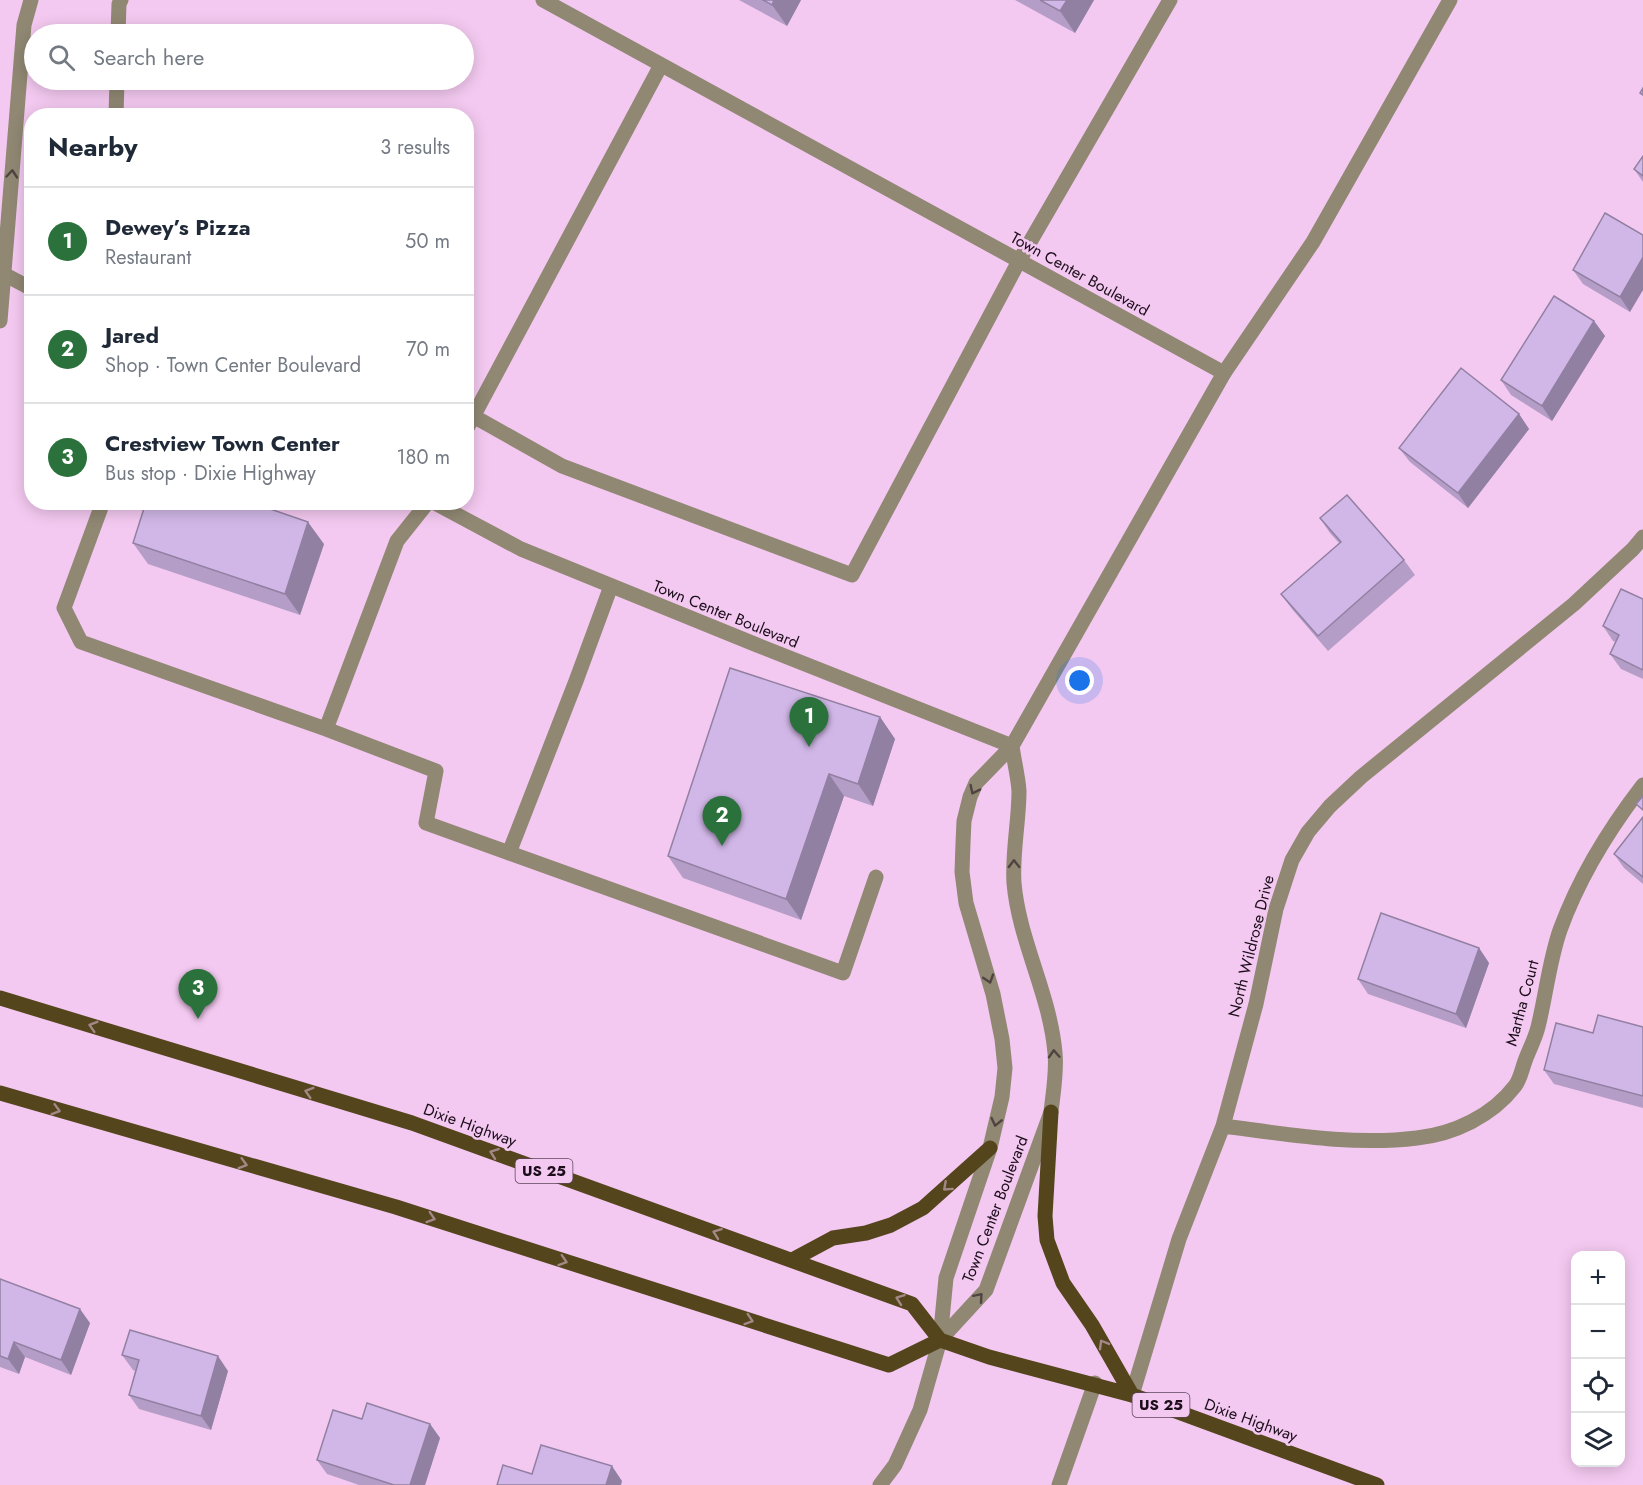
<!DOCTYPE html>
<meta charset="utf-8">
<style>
body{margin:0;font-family:Jost,sans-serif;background:#f2f2f3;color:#1f2937}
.controls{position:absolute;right:18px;bottom:18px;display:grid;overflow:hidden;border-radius:12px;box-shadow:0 3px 15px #0003}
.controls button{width:54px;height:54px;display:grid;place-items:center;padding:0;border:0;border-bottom:2px solid #e0e1e3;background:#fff;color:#1f2937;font:30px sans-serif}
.you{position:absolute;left:1080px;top:681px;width:21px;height:21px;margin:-15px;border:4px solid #fff;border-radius:50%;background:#1a73e8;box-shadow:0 0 0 9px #1a73e833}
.badge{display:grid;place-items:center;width:39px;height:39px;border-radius:50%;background:#2b713c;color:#fff;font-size:20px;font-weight:700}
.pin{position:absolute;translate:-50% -50px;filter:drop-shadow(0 2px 3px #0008)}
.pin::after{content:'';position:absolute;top:32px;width:21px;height:18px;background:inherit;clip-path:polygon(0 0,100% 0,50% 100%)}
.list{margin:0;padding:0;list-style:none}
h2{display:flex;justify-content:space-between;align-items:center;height:78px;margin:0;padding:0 24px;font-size:26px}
h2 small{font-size:20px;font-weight:400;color:#747a83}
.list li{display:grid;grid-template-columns:39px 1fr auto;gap:18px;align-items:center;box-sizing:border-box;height:108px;padding:0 24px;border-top:2px solid #e0e1e3}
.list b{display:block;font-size:22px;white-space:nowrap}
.list p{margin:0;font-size:20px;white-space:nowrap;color:#747a83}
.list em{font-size:20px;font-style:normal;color:#747a83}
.icon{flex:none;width:33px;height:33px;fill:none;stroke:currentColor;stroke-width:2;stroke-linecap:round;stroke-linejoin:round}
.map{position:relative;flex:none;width:1643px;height:1485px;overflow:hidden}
.search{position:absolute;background:#fff;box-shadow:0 3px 15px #0003;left:24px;top:24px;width:450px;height:66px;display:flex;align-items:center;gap:15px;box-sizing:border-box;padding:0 21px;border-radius:33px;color:#747a83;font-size:22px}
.panel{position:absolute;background:#fff;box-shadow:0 3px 15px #0003;left:24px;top:108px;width:450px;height:402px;border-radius:24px}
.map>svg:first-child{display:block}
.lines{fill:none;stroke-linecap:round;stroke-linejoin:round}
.service{stroke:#908873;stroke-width:15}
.minor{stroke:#908873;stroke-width:15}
.primary{stroke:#54451d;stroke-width:15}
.wall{fill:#b49dc7}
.shaded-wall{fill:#9280a2}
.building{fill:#d1b7e7;stroke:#9280a2;stroke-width:1.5}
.oneway{stroke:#504442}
.oneway2{stroke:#a48787}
.labels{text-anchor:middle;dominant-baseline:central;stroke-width:5;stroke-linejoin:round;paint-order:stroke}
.shield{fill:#f4c9f1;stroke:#5c455a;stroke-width:1.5}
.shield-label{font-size:15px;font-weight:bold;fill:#1b0d1a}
.street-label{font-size:16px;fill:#1b0d1a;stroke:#f4c9f1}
</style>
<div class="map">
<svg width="1643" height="1485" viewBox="0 0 1643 1485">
<rect width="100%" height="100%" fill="#f4c9f1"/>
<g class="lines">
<path class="service" d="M543,0L1224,373L1313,242L1450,0
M118,34L119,4L121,0
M116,116L117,80
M466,412L562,466L852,575L1019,261L1170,0
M466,430L661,65
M103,502L64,608L81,642L326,729L436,771L426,823L843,973L876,877
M326,729L397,541L428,502
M509,853L576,681L611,586"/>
<path class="minor" d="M0,272L32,289
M0,321L24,25L31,0
M433,502L521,549L757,645L1012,746
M1223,1126C1286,1134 1353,1146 1417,1138C1454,1134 1492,1116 1515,1086C1520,1080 1522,1069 1525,1061C1529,1050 1535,1039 1538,1027C1546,995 1549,962 1560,930C1579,878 1609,829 1643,785
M940,1340L986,1290L1051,1112C1053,1093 1057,1072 1055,1053C1050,994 1019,941 1014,883C1012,852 1019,822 1019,791C1018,776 1014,761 1012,746
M1132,1395L1179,1239L1223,1126L1256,1004L1276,909L1292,860L1308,832L1330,806L1361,777L1574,604L1633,549L1643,537
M880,1485L895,1465L920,1410L940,1340L946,1278L990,1148L1002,1097L1005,1068L1002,1039L993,994L966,903L962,872L963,843L964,821L970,797L976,783L1012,746L1224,373
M1059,1485L1095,1383"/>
<path class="primary" d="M0,998L412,1123L912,1304L940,1340L989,1357L1132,1395L1377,1485
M0,1093L396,1207L889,1365L940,1340
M1051,1112L1045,1216L1047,1240L1063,1283L1092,1325L1132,1395
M792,1260L833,1238L866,1233L891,1225L923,1208L990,1148"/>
</g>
<path class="wall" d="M739,0H801L787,26Z
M1015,0H1094L1075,33Z
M1643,156V182L1634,169Z
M1643,235L1630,312L1583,284L1573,270Z
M1594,321L1605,336L1552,421L1511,395L1501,380Z
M1519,414L1529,429L1468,508L1410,462L1399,448Z
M1320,518L1404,560L1415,575L1328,651L1292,609L1281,594L1339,543L1330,533Z
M133,543L324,544L300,615L148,564Z
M1643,599V679L1621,669L1610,654L1616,642L1613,641L1603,626Z
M880,717L895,739L873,806L844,796L801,920L683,878L668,856Z
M1643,817V884L1624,868L1614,854Z
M1479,948L1489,963L1466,1028L1368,994L1358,979Z
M1643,1027V1108L1554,1084L1544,1070L1593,1033Z
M0,1279L90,1323L71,1375L25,1357L19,1374L0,1367Z
M122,1355L228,1371L211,1430L139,1409L129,1395L135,1371L133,1370Z
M362,1419L430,1424L440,1438L425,1485H359L327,1474L317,1460Z"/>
<path class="shaded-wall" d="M774,0H801L787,26L772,5Z
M1067,0H1094L1075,33L1060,11Z
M1643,257V290L1630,312L1620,297Z
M1594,321L1605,336L1552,421L1542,406Z
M1519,414L1529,429L1468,508L1458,493Z
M308,522L324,544L300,615L285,594Z
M880,717L895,739L873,806L858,784Z
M829,774L844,796L801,920L786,899Z
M1479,948L1489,963L1466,1028L1456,1014Z
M80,1309L90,1323L71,1375L61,1360Z
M14,1342L25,1357L19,1374L8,1359Z
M218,1356L228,1371L211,1430L201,1416Z
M430,1424L440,1438L425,1485H410Z
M612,1466L622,1481L621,1485H606Z"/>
<path class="building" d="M763,0H774L772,5Z
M1040,0H1067L1060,11Z
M1643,88V95L1640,93Z
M1643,156V176L1634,169Z
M1605,213L1643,235V257L1620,297L1573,270Z
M1554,296L1594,321L1542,406L1501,380Z
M1461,368L1519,414L1458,493L1399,448Z
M1347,495L1404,560L1318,636L1281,594L1341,542L1320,518Z
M146,502H250L308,522L285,594L133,543Z
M1621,589L1643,599V670L1610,654L1619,635L1603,626Z
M730,668L880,717L858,784L829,774L786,899L668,856Z
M1643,796V810L1636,804Z
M1643,817V877L1614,854Z
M1381,913L1479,948L1456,1014L1358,979Z
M1598,1015L1643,1027V1096L1544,1070L1556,1023L1593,1033Z
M0,1279L80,1309L61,1360L14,1342L8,1359L0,1356Z
M130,1330L218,1356L201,1416L129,1395L139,1360L122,1355Z
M367,1403L430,1424L410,1485H394L317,1460L333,1410L362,1419Z
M541,1445L612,1466L606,1485H497L503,1465L532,1474Z"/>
<defs><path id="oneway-chevron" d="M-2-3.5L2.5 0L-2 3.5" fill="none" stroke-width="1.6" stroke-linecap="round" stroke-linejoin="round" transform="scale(1.5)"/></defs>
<g class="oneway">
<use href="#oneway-chevron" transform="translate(12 174) rotate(-85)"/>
<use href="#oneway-chevron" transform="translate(974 790) rotate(116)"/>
<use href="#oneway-chevron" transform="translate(1014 864) rotate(-91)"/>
<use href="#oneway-chevron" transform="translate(989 979) rotate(72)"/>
<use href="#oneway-chevron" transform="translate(1054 1054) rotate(-93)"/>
<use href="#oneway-chevron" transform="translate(996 1122) rotate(103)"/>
<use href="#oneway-chevron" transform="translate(979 1297) rotate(-49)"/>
</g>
<g class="oneway2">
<use href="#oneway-chevron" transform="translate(93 1026) rotate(-163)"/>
<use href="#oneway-chevron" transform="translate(309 1092) rotate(-163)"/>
<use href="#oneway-chevron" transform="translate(56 1110) rotate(16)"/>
<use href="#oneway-chevron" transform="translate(494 1153) rotate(-160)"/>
<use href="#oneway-chevron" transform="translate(243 1164) rotate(16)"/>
<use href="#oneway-chevron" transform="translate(947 1187) rotate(138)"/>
<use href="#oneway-chevron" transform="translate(431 1218) rotate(18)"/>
<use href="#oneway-chevron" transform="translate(717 1233) rotate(-160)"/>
<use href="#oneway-chevron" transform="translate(563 1261) rotate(18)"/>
<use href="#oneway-chevron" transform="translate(900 1299) rotate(-160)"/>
<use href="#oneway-chevron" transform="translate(749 1320) rotate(18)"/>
<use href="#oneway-chevron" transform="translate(1103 1344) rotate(-120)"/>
</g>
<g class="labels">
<g class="shield">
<rect x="515.5" y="1159" width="57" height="24" rx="4.5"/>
<rect x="1132.5" y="1393" width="57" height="24" rx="4.5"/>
</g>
<g class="shield-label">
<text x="544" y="1171">US 25</text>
<text x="1161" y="1405">US 25</text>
</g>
<g class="street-label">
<text transform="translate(1080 274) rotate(29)">Town Center Boulevard</text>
<text transform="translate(726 614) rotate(22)">Town Center Boulevard</text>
<text transform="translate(1251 946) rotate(-76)">North Wildrose Drive</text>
<text transform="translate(1522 1003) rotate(-75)">Martha Court</text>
<text transform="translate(470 1125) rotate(20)">Dixie Highway</text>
<text transform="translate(995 1209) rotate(-69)">Town Center Boulevard</text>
<text transform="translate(1251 1420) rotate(20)">Dixie Highway</text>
</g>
</g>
</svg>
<div class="controls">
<button>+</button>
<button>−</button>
<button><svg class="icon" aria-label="locate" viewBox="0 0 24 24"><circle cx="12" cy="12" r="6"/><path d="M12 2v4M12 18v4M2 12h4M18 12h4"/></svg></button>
<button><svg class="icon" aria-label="layers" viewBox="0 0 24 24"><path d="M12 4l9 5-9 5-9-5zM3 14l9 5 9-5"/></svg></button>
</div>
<div class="you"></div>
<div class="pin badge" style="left:809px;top:747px">1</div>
<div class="pin badge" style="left:722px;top:846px">2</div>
<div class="pin badge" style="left:198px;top:1019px">3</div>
<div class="search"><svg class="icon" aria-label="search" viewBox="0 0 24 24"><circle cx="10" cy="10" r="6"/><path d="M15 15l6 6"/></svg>Search here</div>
<section class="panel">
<h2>Nearby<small>3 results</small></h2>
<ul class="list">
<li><span class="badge">1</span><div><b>Dewey’s Pizza</b><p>Restaurant</p></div><em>50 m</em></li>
<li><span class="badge">2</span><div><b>Jared</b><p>Shop · Town Center Boulevard</p></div><em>70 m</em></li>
<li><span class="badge">3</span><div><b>Crestview Town Center</b><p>Bus stop · Dixie Highway</p></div><em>180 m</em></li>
</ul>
</section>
</div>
